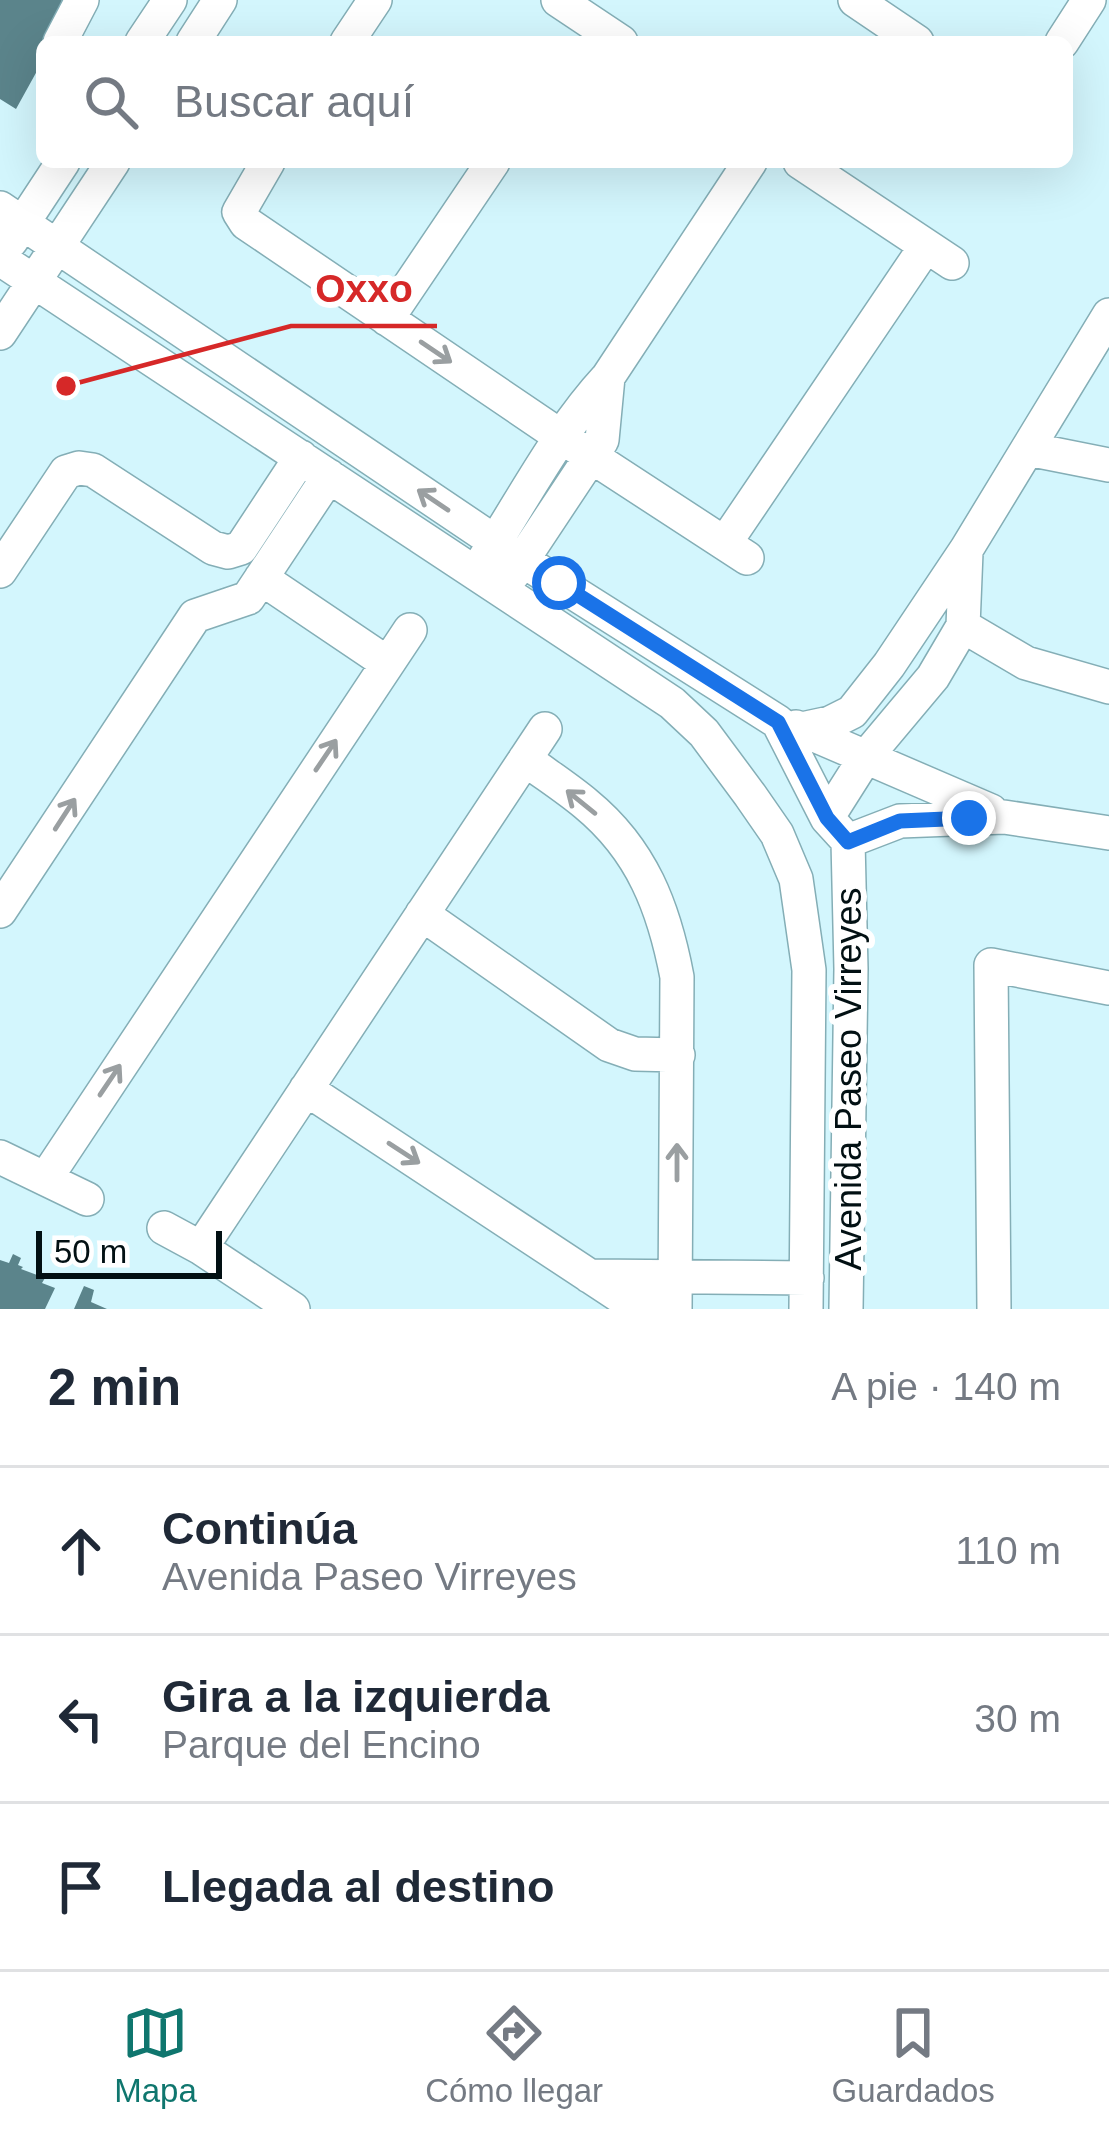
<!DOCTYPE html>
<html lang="es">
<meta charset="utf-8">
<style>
body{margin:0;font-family:Helvetica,sans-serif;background:#f6f6f7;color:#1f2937}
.scale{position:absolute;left:36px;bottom:30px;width:186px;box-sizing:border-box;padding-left:12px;border:6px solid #021013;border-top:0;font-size:33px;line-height:42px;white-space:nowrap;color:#021013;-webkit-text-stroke:9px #fff;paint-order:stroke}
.stop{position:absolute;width:36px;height:36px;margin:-27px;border:9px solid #1a73e8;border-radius:50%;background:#fff}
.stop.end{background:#1a73e8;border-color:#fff;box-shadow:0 3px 12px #0008}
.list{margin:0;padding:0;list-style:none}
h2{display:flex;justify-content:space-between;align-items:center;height:156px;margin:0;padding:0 48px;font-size:51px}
h2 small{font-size:39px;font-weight:400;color:#747a83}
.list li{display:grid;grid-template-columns:78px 1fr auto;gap:36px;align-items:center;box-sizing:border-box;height:168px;padding:0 48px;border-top:3px solid #e0e1e3}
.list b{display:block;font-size:45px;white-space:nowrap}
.list p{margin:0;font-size:39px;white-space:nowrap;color:#747a83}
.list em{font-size:39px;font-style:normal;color:#747a83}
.icon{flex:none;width:66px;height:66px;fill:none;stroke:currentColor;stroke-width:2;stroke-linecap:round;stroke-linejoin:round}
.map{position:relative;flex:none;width:1109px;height:1309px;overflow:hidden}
.search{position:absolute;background:#fff;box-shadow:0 12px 48px #0002;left:36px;right:36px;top:36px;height:132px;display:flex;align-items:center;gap:30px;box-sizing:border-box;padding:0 42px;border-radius:18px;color:#747a83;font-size:45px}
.sheet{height:660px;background:#fff}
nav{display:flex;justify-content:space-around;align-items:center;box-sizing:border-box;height:168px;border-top:3px solid #e0e1e3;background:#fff;font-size:33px;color:#747a83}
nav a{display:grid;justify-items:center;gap:6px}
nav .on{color:#0f766e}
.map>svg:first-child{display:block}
.building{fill:#5b848b}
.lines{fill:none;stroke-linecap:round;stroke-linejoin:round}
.minor-casing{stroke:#84aeb6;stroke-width:36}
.minor{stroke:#fff;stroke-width:33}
.oneway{stroke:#9a9fa1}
.route{stroke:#1a73e8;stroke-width:15}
.labels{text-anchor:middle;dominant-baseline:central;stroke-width:12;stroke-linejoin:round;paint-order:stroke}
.street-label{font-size:36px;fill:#021013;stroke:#fff}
.leader{fill:none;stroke:#d62828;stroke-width:4.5}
.callout-dot{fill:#d62828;stroke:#fff;stroke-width:4.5}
.callout-label{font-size:39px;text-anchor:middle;font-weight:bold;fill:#d62828;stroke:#fff;stroke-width:12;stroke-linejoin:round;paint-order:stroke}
</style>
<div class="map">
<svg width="1109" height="1309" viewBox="0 0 1109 1309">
<rect width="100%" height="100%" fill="#d3f6fd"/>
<path class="building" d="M0,0H61L73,7L53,42H42V62L16,109L0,99Z
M13,1254L21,1258L18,1265L23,1267L21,1269L45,1278L42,1283L55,1288L45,1309H0V1260L9,1263Z
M84,1286L94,1290L91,1302L107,1309H74Z"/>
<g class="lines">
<g class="minor-casing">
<path id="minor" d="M558,0L621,42
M855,0L917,42
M60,42L82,0
M142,42L170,0
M193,42L220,0
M347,42L375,0
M1062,42L1089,0
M268,162L239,212L246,223L563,438L747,558
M800,162L952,263
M0,208L522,560L778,722L827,818L848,841L851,969L846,1309
M11,241L63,162
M0,259L672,703L704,733L750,795L777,834L796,879L809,970L806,1309
M387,319L493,162
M0,333L113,162
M1028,449L1109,465
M725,543L926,246
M483,561C523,500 558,431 608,377L750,162
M0,571L66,472L79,468L93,470L213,548L228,552L241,548L301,457
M513,574L602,440L608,377
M261,578L387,663
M963,626L1026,663L1109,687
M796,727L991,811
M802,729L830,723L852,712L889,665L966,550L1109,315
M525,759C545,774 567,788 586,804C642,850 664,908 677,977L675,1309
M827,818L865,758L933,677L963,626L966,552
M848,841L900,821L1004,817L1109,833
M0,911L195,616L248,598L329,476
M422,914L609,1045L635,1054L678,1055
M306,1089L623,1298L661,1309
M0,1157L87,1199
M46,1178L410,630
M164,1228L201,1248L293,1309
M201,1248L545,729
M589,1276L807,1278
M994,1309L991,965L1109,988"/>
</g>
<use href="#minor" class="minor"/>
</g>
<defs><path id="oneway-shaft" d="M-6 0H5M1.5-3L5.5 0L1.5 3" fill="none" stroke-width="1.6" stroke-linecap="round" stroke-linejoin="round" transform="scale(3)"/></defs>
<g class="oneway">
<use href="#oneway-shaft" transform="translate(436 352) rotate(34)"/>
<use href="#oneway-shaft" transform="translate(433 500) rotate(-146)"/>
<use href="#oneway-shaft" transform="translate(326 755) rotate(-56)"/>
<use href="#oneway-shaft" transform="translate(581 802) rotate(-141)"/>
<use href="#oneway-shaft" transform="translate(65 814) rotate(-57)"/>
<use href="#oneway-shaft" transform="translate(110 1080) rotate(-56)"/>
<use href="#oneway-shaft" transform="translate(404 1153) rotate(33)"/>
<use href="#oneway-shaft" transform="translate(677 1162) rotate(-90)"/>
</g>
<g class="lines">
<path class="route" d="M559,583L778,722L827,818L848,842L900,821L969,818"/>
</g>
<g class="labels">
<g class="street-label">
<text transform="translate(848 1079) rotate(-90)">Avenida Paseo Virreyes</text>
</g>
</g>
<path class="leader" d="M66 386L291 326H437"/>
<circle class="callout-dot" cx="66" cy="386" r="12"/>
<g class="callout-label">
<text x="364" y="302">Oxxo</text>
</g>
</svg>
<div class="scale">50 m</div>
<div class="stop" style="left:559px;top:583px"></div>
<div class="stop end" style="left:969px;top:818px"></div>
<div class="search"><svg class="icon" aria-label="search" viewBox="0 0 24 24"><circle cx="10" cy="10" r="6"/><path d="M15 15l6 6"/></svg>Buscar aquí</div>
</div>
<section class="sheet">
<h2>2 min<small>A pie · 140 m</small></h2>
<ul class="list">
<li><svg class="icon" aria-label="ahead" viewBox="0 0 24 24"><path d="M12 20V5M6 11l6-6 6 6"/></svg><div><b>Continúa</b><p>Avenida Paseo Virreyes</p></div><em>110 m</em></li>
<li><svg class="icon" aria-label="left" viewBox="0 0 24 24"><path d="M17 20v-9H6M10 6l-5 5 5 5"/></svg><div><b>Gira a la izquierda</b><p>Parque del Encino</p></div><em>30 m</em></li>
<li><svg class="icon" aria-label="arrive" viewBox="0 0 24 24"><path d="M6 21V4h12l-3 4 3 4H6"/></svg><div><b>Llegada al destino</b></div></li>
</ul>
</section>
<nav>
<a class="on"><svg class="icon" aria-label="map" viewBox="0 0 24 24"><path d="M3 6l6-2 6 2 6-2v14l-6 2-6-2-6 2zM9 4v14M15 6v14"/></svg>Mapa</a>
<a><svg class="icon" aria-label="directions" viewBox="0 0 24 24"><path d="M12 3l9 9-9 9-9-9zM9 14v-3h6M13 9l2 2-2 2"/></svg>Cómo llegar</a>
<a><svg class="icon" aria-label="saved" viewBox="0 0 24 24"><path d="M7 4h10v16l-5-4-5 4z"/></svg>Guardados</a>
</nav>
